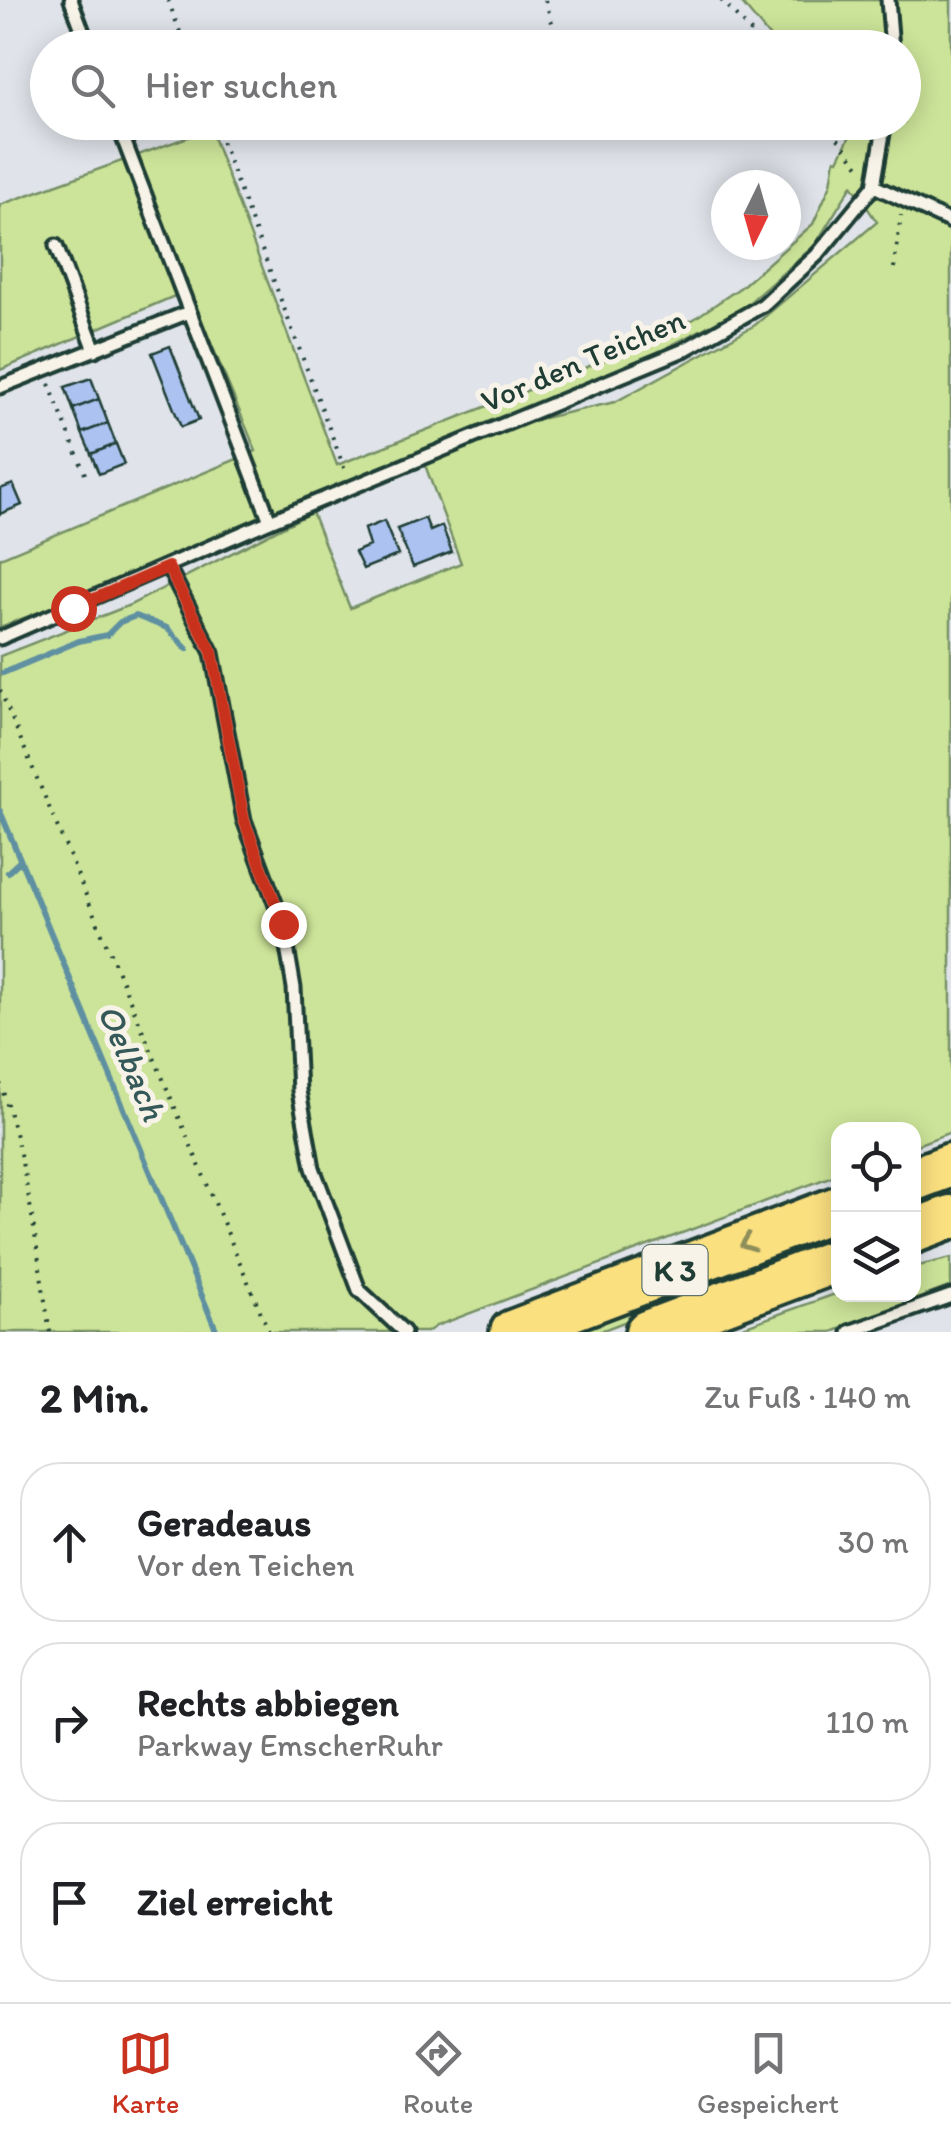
<!DOCTYPE html>
<html lang="de">
<meta charset="utf-8">
<style>
body{margin:0;font-family:Itim,sans-serif;background:#f6f6f6;color:#202124}
.controls{position:absolute;right:30px;bottom:30px;display:grid;overflow:hidden;border-radius:20px;box-shadow:0 5px 25px #0003}
.controls button{width:90px;height:90px;display:grid;place-items:center;padding:0;border:0;border-bottom:2px solid #e0e0e0;background:#fff;color:#202124;font:50px sans-serif}
.compass{position:absolute;left:711px;top:170px;width:90px;height:90px;border-radius:50%;background:#fff;box-shadow:0 5px 25px #0003;rotate:185deg}
.stop{position:absolute;width:30px;height:30px;margin:-22px;border:8px solid #c8321e;border-radius:50%;background:#fff}
.stop.end{background:#c8321e;border-color:#fff;box-shadow:0 2px 10px #0008}
.list{margin:0;padding:0;list-style:none}
h2{display:flex;justify-content:space-between;align-items:center;height:130px;margin:0;padding:0 40px;font-size:42px}
h2 small{font-size:32px;font-weight:400;color:#757577}
.list li{display:grid;grid-template-columns:65px 1fr auto;gap:30px;align-items:center;box-sizing:border-box;height:160px;margin:0 20px 20px;padding:0 20px;border:2px solid #e0e0e0;border-radius:40px}
.list b{display:block;font-size:38px;white-space:nowrap}
.list p{margin:0;font-size:32px;white-space:nowrap;color:#757577}
.list em{font-size:32px;font-style:normal;color:#757577}
.icon{flex:none;width:55px;height:55px;fill:none;stroke:currentColor;stroke-width:2;stroke-linecap:round;stroke-linejoin:round}
.map{position:relative;flex:none;width:951px;height:1332px;overflow:hidden}
.search{position:absolute;background:#fff;box-shadow:0 5px 25px #0003;left:30px;right:30px;top:30px;height:110px;display:flex;align-items:center;gap:25px;box-sizing:border-box;padding:0 35px;border-radius:55px;color:#757577;font-size:38px}
.sheet{height:670px;background:#fff}
nav{display:flex;justify-content:space-around;align-items:center;box-sizing:border-box;height:140px;border-top:2px solid #e0e0e0;background:#fff;font-size:28px;color:#757577}
nav a{display:grid;justify-items:center;gap:5px}
nav .on{color:#c8321e}
.map>svg:first-child{display:block}
.green{fill:#cce499;stroke:#769066;stroke-width:2.5}
.lines{fill:none;stroke-linecap:round;stroke-linejoin:round}
.stream{stroke:#5f90a1;stroke-width:6}
.building{fill:#acc2f0;stroke:#1f3d34;stroke-width:2.5}
.lane-casing{stroke:#1f3d34;stroke-width:19}
.highway-casing{stroke:#1f3d34;stroke-width:50}
.path{stroke:#1f3d34;stroke-width:4;stroke-dasharray:2.5 8;stroke-linecap:butt}
.lane{stroke:#f7f3e8;stroke-width:11}
.highway{stroke:#fbe080;stroke-width:42}
.oneway{stroke:#8d8e5a}
.route{stroke:#c8321e;stroke-width:12}
.labels{text-anchor:middle;dominant-baseline:central;stroke-width:10;stroke-linejoin:round;paint-order:stroke}
.shield{fill:#f7f3e8;stroke:#60746a;stroke-width:2.5}
.shield-label{font-size:30px;font-weight:bold;fill:#1f3d34}
.street-label{font-size:32px;fill:#1f3d34;stroke:#f7f3e8}
.water-label{font-size:35px;font-style:italic;fill:#345958;stroke:#f7f3e8}
</style>
<div class="map">
<svg width="951" height="1332" viewBox="0 0 951 1332">
<rect width="100%" height="100%" fill="#e0e4ea"/>
<filter id="ink" filterUnits="userSpaceOnUse"><feTurbulence type="fractalNoise" baseFrequency=".01" numOctaves="2"/><feDisplacementMap in="SourceGraphic" scale="20" xChannelSelector="R" yChannelSelector="G"/><feConvolveMatrix kernelMatrix="1 2 1 2 8 2 1 2 1" color-interpolation-filters="sRGB"/></filter>
<g filter="url(#ink)">
<path class="green" d="M739,0H951V1132L914,1146V1130H838V1174L436,1326L427,1332H0V656L130,605L312,512L350,608L461,563L425,465L539,419L615,402L755,325L877,222L852,185L815,245L744,307L624,370L289,506L109,586L0,627V558L256,451L189,290L0,370V205L210,129L337,465L633,349L694,319L741,287L813,224L831,184L835,159L838,160L849,138L837,123L904,122V48L778,47Z
M838,1225V1240L598,1332H557Z
M951,1258V1286L832,1332H729L838,1293L914,1294V1267Z"/>
<g class="lines">
<path class="stream" d="M3,673L79,641L107,635L120,622L136,616L167,628L187,649
M0,811L217,1332
M8,872L20,861"/>
</g>
<path class="building" d="M170,346L199,420L181,427L152,353Z
M91,378L99,399L73,409L65,387Z
M99,399L108,423L82,433L73,409Z
M108,423L116,444L91,454L82,433Z
M116,444L124,464L99,474L91,454Z
M13,484L22,505L0,514V489Z
M425,518L430,531L442,526L452,552L413,567L397,529Z
M384,521L398,555L363,569L355,552L369,546L364,529Z"/>
<g class="lines">
<g class="lane-casing">
<path id="lane" d="M71,0L89,48
M888,0L892,48
M117,122L270,521
M874,186L951,222
M56,246L95,350
M0,387L189,312
M168,567L212,653L244,820L283,924L294,988L299,1091L313,1168L359,1290L404,1332
M0,638L270,521L684,350L763,305L817,255L874,186L885,122
M849,1332L951,1296"/>
</g>
<g class="highway-casing">
<path id="highway" d="M914,1179L951,1165
M914,1231L951,1217
M512,1332L838,1208
M647,1332L838,1260"/>
</g>
<path class="path" d="M168,0L186,48
M545,0L560,48
M721,0L766,48
M214,122L346,473
M825,122L859,166
M894,268L901,215
M49,384L85,474
M0,690L269,1332
M0,1083C28,1162 36,1249 50,1332"/>
<use href="#lane" class="lane"/>
<use href="#highway" class="highway"/>
</g>
<defs><path id="oneway-chevron" d="M-2-3.5L2.5 0L-2 3.5" fill="none" stroke-width="1.6" stroke-linecap="round" stroke-linejoin="round" transform="scale(2.5)"/></defs>
<use class="oneway" href="#oneway-chevron" transform="translate(747 1243) rotate(159)"/>
</g>
<g class="lines" filter="url(#ink)">
<path class="route" d="M73,608L168,567L212,652L244,820L283,924"/>
</g>
<g class="labels">
<rect class="shield" x="642.5" y="1245" width="65" height="50" rx="8"/>
<g class="shield-label">
<text x="675" y="1270">K 3</text>
</g>
<g class="street-label">
<text transform="translate(583 360) rotate(-23)">Vor den Teichen</text>
</g>
<g class="water-label">
<text transform="translate(132 1062) rotate(67)">Oelbach</text>
</g>
</g>
</svg>
<div class="controls">
<button><svg class="icon" aria-label="locate" viewBox="0 0 24 24"><circle cx="12" cy="12" r="6"/><path d="M12 2v4M12 18v4M2 12h4M18 12h4"/></svg></button>
<button><svg class="icon" aria-label="layers" viewBox="0 0 24 24"><path d="M12 4l9 5-9 5-9-5zM3 14l9 5 9-5"/></svg></button>
</div>
<svg class="compass" viewBox="-18 -18 36 36"><path d="M0-13l5 13h-10z" fill="#e53935"/><path d="M0 13l5-13h-10z" fill="#757577"/></svg>
<div class="stop" style="left:73px;top:608px"></div>
<div class="stop end" style="left:283px;top:924px"></div>
<div class="search"><svg class="icon" aria-label="search" viewBox="0 0 24 24"><circle cx="10" cy="10" r="6"/><path d="M15 15l6 6"/></svg>Hier suchen</div>
</div>
<section class="sheet">
<h2>2 Min.<small>Zu Fuß · 140 m</small></h2>
<ul class="list">
<li><svg class="icon" aria-label="ahead" viewBox="0 0 24 24"><path d="M12 20V5M6 11l6-6 6 6"/></svg><div><b>Geradeaus</b><p>Vor den Teichen</p></div><em>30 m</em></li>
<li><svg class="icon" aria-label="right" viewBox="0 0 24 24"><path d="M7 20v-9h11M14 6l5 5-5 5"/></svg><div><b>Rechts abbiegen</b><p>Parkway EmscherRuhr</p></div><em>110 m</em></li>
<li><svg class="icon" aria-label="arrive" viewBox="0 0 24 24"><path d="M6 21V4h12l-3 4 3 4H6"/></svg><div><b>Ziel erreicht</b></div></li>
</ul>
</section>
<nav>
<a class="on"><svg class="icon" aria-label="map" viewBox="0 0 24 24"><path d="M3 6l6-2 6 2 6-2v14l-6 2-6-2-6 2zM9 4v14M15 6v14"/></svg>Karte</a>
<a><svg class="icon" aria-label="directions" viewBox="0 0 24 24"><path d="M12 3l9 9-9 9-9-9zM9 14v-3h6M13 9l2 2-2 2"/></svg>Route</a>
<a><svg class="icon" aria-label="saved" viewBox="0 0 24 24"><path d="M7 4h10v16l-5-4-5 4z"/></svg>Gespeichert</a>
</nav>
